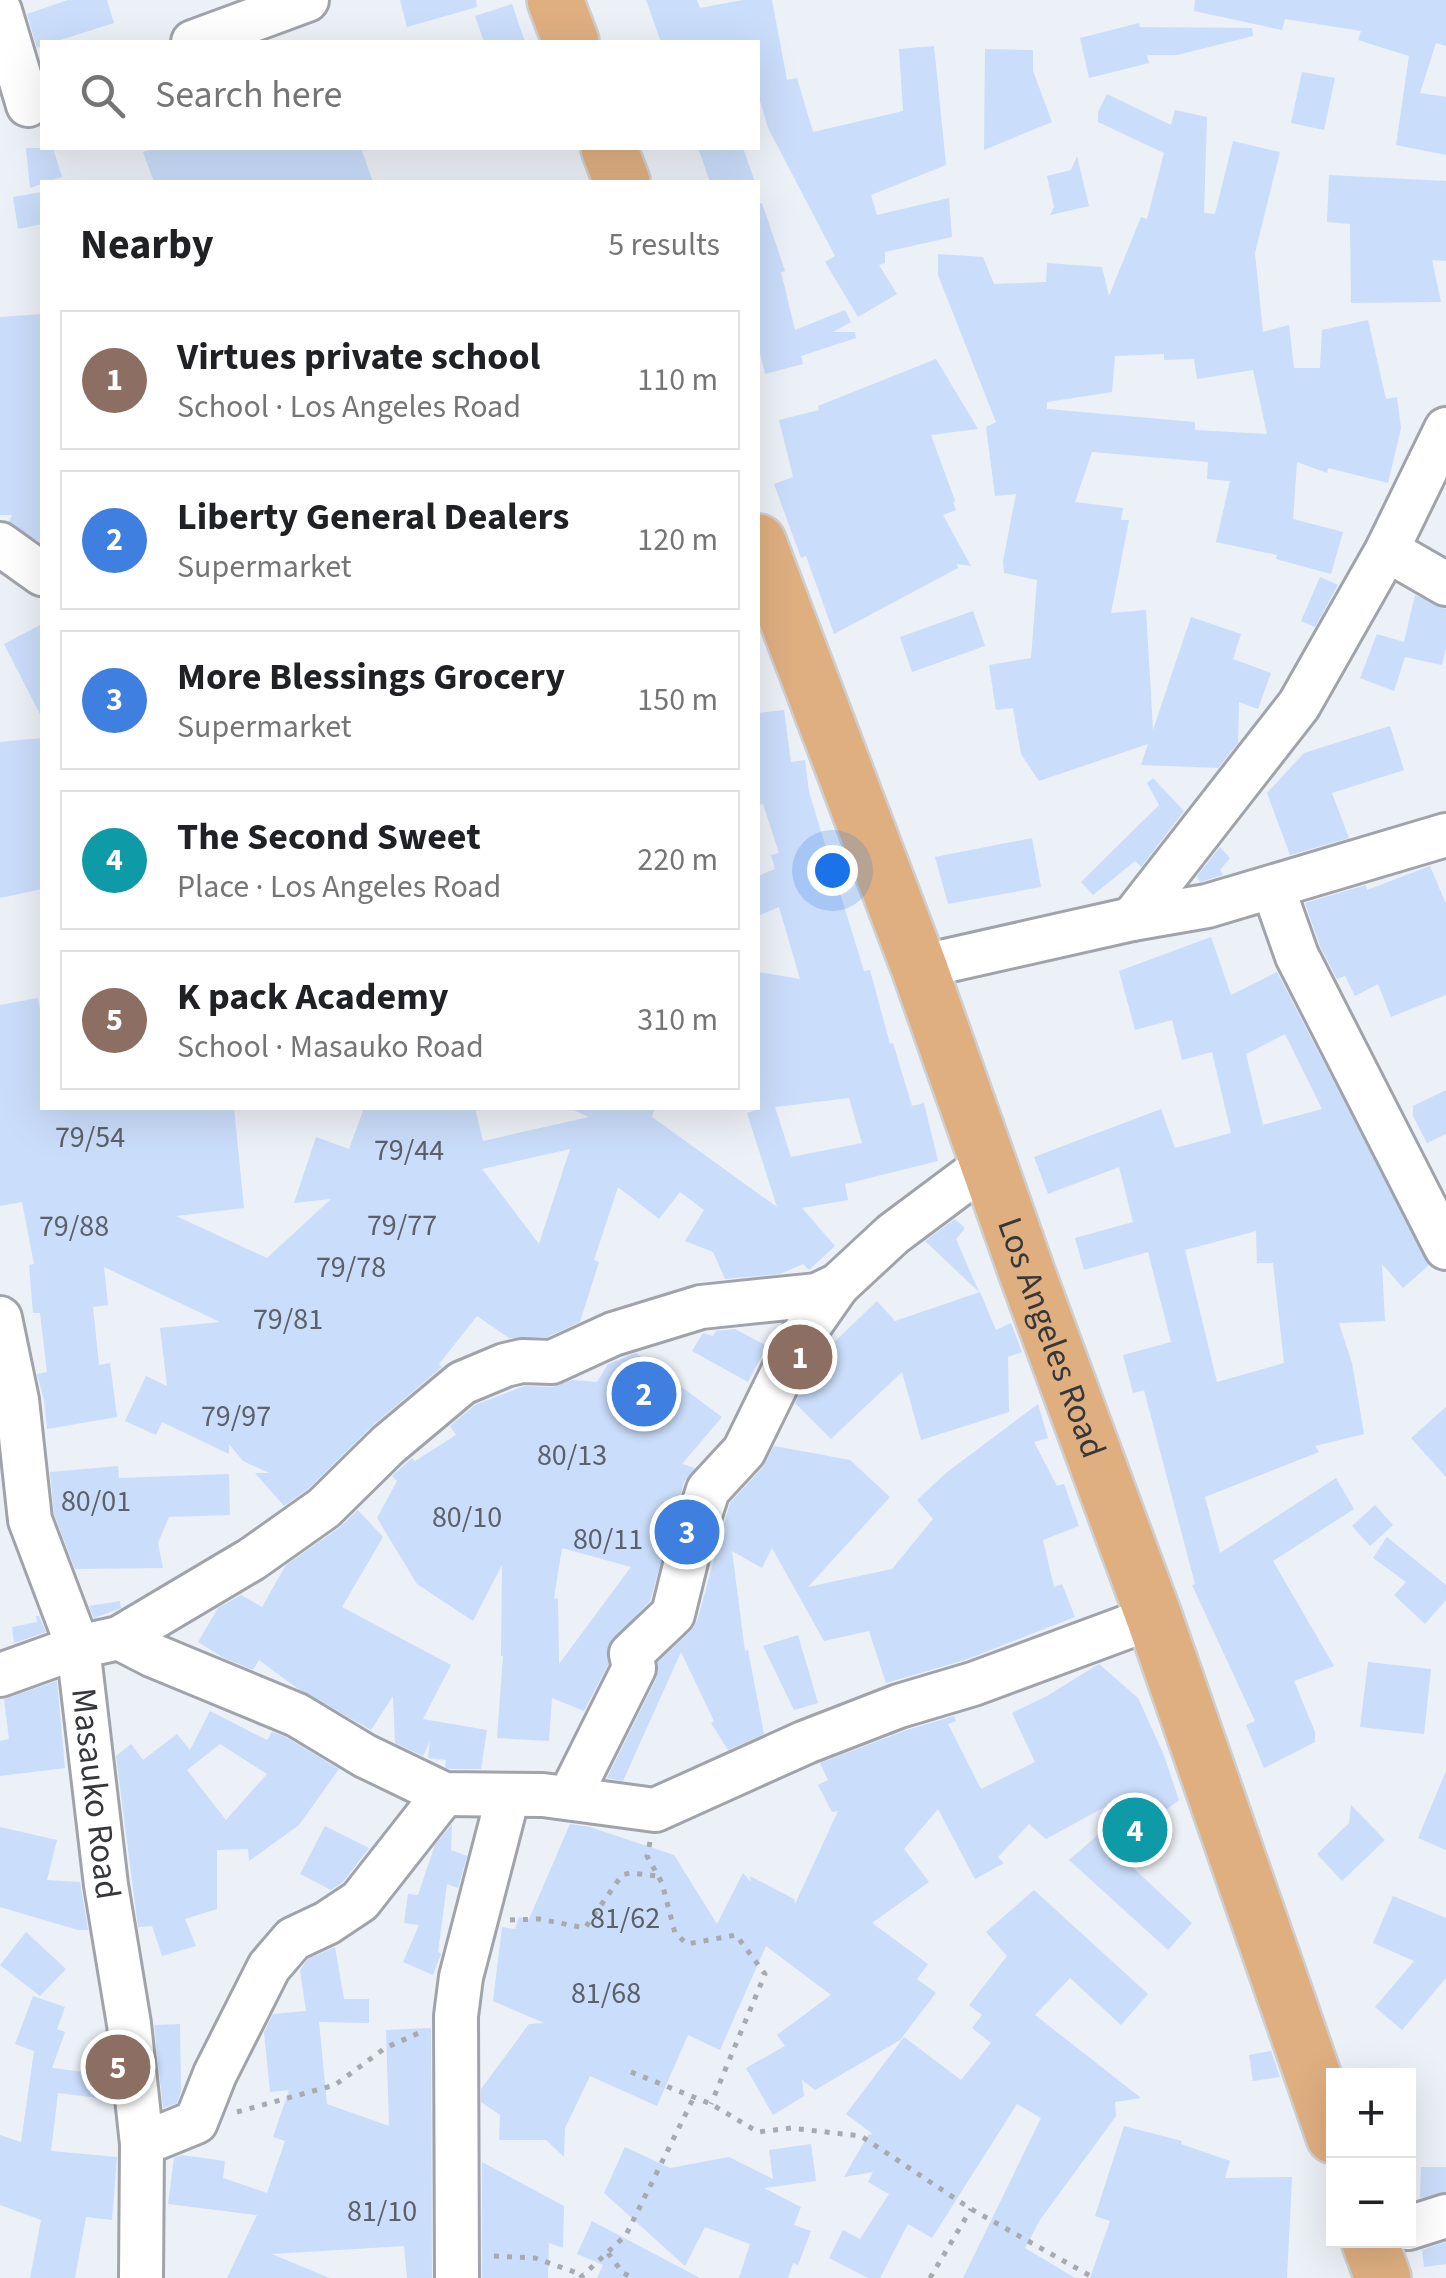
<!DOCTYPE html>
<meta charset="utf-8">
<style>
body{margin:0;font-family:"Source Sans 3",sans-serif;background:#f6f6f6;color:#202124}
.controls{position:absolute;right:30px;bottom:30px;display:grid;overflow:hidden;border-radius:0px;box-shadow:0 10px 40px #0002}
.controls button{width:90px;height:90px;display:grid;place-items:center;padding:0;border:0;border-bottom:2px solid #e0e0e0;background:#fff;color:#202124;font:50px sans-serif}
.you{position:absolute;left:832px;top:870px;width:35px;height:35px;margin:-25px;border:8px solid #fff;border-radius:50%;background:#1a73e8;box-shadow:0 0 0 15px #1a73e833}
.badge{display:grid;place-items:center;width:65px;height:65px;border-radius:50%;background:#287fae;color:#fff;font-size:32px;font-weight:700}
.pin{position:absolute;translate:-50% -50%;border:5px solid #fff;box-shadow:0 2px 10px #0006}
.list{margin:0;padding:0;list-style:none}
h2{display:flex;justify-content:space-between;align-items:center;height:130px;margin:0;padding:0 40px;font-size:42px}
h2 small{font-size:32px;font-weight:400;color:#757577}
.list li{display:grid;grid-template-columns:65px 1fr auto;gap:30px;align-items:center;box-sizing:border-box;height:140px;margin:0 20px 20px;padding:0 20px;border:2px solid #e0e0e0;border-radius:0px}
.list b{display:block;font-size:38px;white-space:nowrap}
.list p{margin:0;font-size:32px;white-space:nowrap;color:#757577}
.list em{font-size:32px;font-style:normal;color:#757577}
.icon{flex:none;width:55px;height:55px;fill:none;stroke:currentColor;stroke-width:2;stroke-linecap:round;stroke-linejoin:round}
.map{position:relative;flex:none;width:1446px;height:2278px;overflow:hidden}
.search{position:absolute;background:#fff;box-shadow:0 10px 40px #0002;left:40px;top:40px;width:720px;height:110px;display:flex;align-items:center;gap:25px;box-sizing:border-box;padding:0 35px;border-radius:0px;color:#757577;font-size:38px}
.panel{position:absolute;background:#fff;box-shadow:0 10px 40px #0002;left:40px;top:180px;width:720px;height:930px;border-radius:0px}
.map>svg:first-child{display:block}
.building{fill:#caddfa;fill-rule:evenodd}
.lines{fill:none;stroke-linecap:round;stroke-linejoin:round}
.minor-casing{stroke:#a0a4aa;stroke-width:48}
.major-casing{stroke:#cfcfd0;stroke-width:60}
.path{stroke:#a7aaaf;stroke-width:5;stroke-dasharray:5 8;stroke-linecap:butt}
.minor{stroke:#fff;stroke-width:42}
.major{stroke:#dfaf80;stroke-width:55}
.labels{text-anchor:middle;dominant-baseline:central;stroke-width:8;stroke-linejoin:round;paint-order:stroke}
.number-label{font-size:30px;fill:#5b606a}
.street-label{font-size:35px;fill:#36373a;stroke:#fdfdff}
</style>
<div class="map">
<svg width="1446" height="2278" viewBox="0 0 1446 2278">
<rect width="100%" height="100%" fill="#ecf0f7"/>
<path class="building" d="M68,0H107L114,23L54,42H42V46L37,48L27,14Z
M400,0H476L477,7L407,27Z
M646,0H697L700,8L743,0H772L787,80L797,78L813,132L903,111L899,49L934,46L946,165L871,195L877,215L949,198L952,237L885,252V263L879,265L897,294L858,317L825,262L835,256L768,128L758,94V42H661Z
M1195,0H1446V46L1436,43L1420,93L1446,97V155L1396,145L1409,56L1358,40L1361,31L1285,19L1282,30L1194,11Z
M512,4L525,42H484L475,16Z
M1139,23L1140,27L1252,28L1253,36L1177,55H1147L1149,63L1089,78L1080,38Z
M985,49L1033,50V71L1052,122L984,150Z
M1302,72L1335,78L1324,130L1291,123Z
M1107,94L1171,125L1175,110L1207,117L1204,213L1215,214L1233,141L1280,152L1255,253L1263,332L1289,325L1294,368H1320L1322,330L1368,320L1386,399L1397,397L1401,428L1388,483L1328,468L1327,473L1297,462L1293,519L1343,532L1331,574L1276,559L1277,555L1216,542L1230,481L1207,479L1208,462L1092,452L1075,502L1123,508L1121,520H1129L1111,613L1146,610L1153,730L1191,617L1241,634L1233,659L1271,673L1258,709L1239,702L1238,743L1218,768L1141,765L1148,744L1039,781L1021,754L1013,708L996,710L989,665L1031,658L1037,580L1004,573L1003,561L1016,494L995,496L986,427L996,422L938,275V254L983,257L994,284L1046,282L1047,263L1102,267L1109,296L1141,217L1147,219L1164,153L1098,122V112ZM1164,354V360L1194,359L1197,379L1253,370L1267,434L1195,430V422L1047,409V402L1112,392L1115,356Z
M26,148H53L62,177L30,188Z
M157,148H361L373,182H154L143,152Z
M698,148H743L755,182H710Z
M1077,156L1089,206L1050,215L1054,207L1047,176L1071,170Z
M1329,175L1446,181V261L1432,260L1441,302L1351,303L1350,224L1327,222Z
M42,192V224L18,229L13,197Z
M762,203L785,271L781,272L795,330L845,310L851,322L833,332H855L856,338L801,356L803,364L765,374L758,345V204Z
M42,314V544L9,522L12,515H0V317Z
M936,359L978,429L931,435L955,501L953,502L956,510L943,515L971,566L957,564L958,568L834,634L806,556L801,558L774,484L793,477L779,420L819,410L818,406Z
M1320,577L1338,585L1315,627L1301,621Z
M1415,595L1446,609V647L1442,665L1405,657L1394,691L1360,678L1377,634L1404,642Z
M973,611L985,646L912,672L900,637Z
M42,624V718L4,644Z
M784,710L791,762L805,760L809,792L864,971L870,970L890,1044L893,1043L912,1106L924,1103L938,1161L845,1184L848,1200L802,1208L835,1246L809,1270L803,1264L780,1274L725,1279L713,1252L685,1241L704,1210L680,1192L659,1219L618,1187L594,1260L599,1262L580,1322L547,1337L509,1338L477,1316L439,1364L442,1367L372,1426L308,1489L284,1506L255,1473H269L243,1461L229,1444V1454L162,1422L156,1435L125,1421L146,1376L167,1386L160,1328L220,1322L104,1267L108,1305L93,1307L99,1365L110,1363L117,1417L47,1429L44,1400L37,1374L47,1372L40,1313H33L29,1265L34,1264L22,1202L0,1206V1005L38,998L42,1022V1108H234L244,1208L176,1216L267,1258L331,1199L294,1203L316,1137L349,1149L364,1108H475L483,1141L589,1117L569,1108H655L652,1117L777,1207L747,1113L758,1109V972L800,979L779,907L758,916V876L775,869L771,855L779,853L763,804L758,805V713ZM849,1098L862,1143L791,1157L775,1107ZM570,1149L539,1244L482,1169Z
M1390,726L1404,770L1332,793L1349,838L1290,855L1267,793L1304,753Z
M42,738V889L0,898V742Z
M1153,778L1184,811L1141,867L1135,861L1093,895L1081,882L1159,805L1147,783Z
M1032,838L1041,887L948,904L935,857Z
M1220,847L1230,858L1220,870L1223,875L1200,882L1197,876Z
M1430,866L1446,904V995L1391,1017L1378,984L1355,996L1345,976L1337,979L1320,946L1305,903L1366,885L1367,890Z
M1211,937L1231,995L1277,972L1429,1265L1403,1288L1382,1264L1385,1321L1339,1323L1352,1363L1364,1434L1315,1446L1319,1452L1205,1497L1220,1553L1336,1478L1354,1509L1273,1561L1334,1666L1294,1681L1315,1732V1742L1264,1768L1246,1725L1255,1721L1192,1585L1195,1584L1144,1390L1133,1393L1123,1355L1171,1342L1148,1252L1084,1270L1075,1238L1133,1222L1119,1167L1048,1194L1034,1157L1161,1109L1175,1148L1231,1133L1212,1052L1182,1060L1172,1020L1135,1030L1119,971ZM1285,1034L1322,1109L1263,1125L1246,1054ZM1256,1231L1257,1263H1273L1284,1363L1217,1382L1185,1250Z
M1446,1090V1134L1427,1143L1413,1116V1106Z
M955,1219L965,1228L956,1239L979,1292L925,1241Z
M980,1292L996,1330L1011,1323L1022,1352L1008,1357L1009,1412L921,1440L902,1372L831,1439L795,1403L827,1345L829,1347L877,1301L895,1321Z
M735,1329L767,1346L748,1382L692,1351L703,1333L713,1336L716,1331Z
M636,1353L722,1417L682,1464L695,1468L684,1482L650,1601L608,1646V1665L584,1711L552,1698L549,1741L497,1738L503,1656H501L502,1565L473,1621L417,1584L377,1518L397,1481L392,1476L412,1458L415,1461L456,1435L450,1426L475,1405L524,1386L552,1387L572,1380L597,1382L608,1364ZM562,1548L631,1567L559,1664L558,1599L554,1598Z
M1038,1404L1048,1438L1034,1442L1057,1486L1064,1484L1079,1526L1043,1540L1054,1587L1062,1584L1075,1617L965,1660L886,1683L869,1631L824,1641L772,1548L762,1568L732,1551L745,1651L748,1650L764,1734L728,1750L711,1723L714,1721L681,1652L623,1781L607,1778L656,1679L658,1662L690,1632L697,1621L730,1503L762,1468L774,1446L850,1460L890,1497L808,1587L892,1569L933,1519L917,1500L946,1473Z
M1446,1407V1477L1411,1438Z
M118,1466L119,1478L229,1474L230,1515L169,1517L158,1543L163,1568L75,1569L54,1514L50,1472Z
M1375,1505L1393,1525L1370,1546L1352,1526Z
M358,1510L383,1537L342,1607L451,1665L423,1719L487,1730L481,1769H450L445,1767L446,1760L428,1758L430,1741L423,1756L395,1743L393,1696L371,1730L297,1688L259,1660L253,1670L222,1657L198,1642L218,1608L241,1595L262,1607L286,1565L339,1528Z
M1387,1537L1446,1585V1600L1425,1624L1394,1595L1406,1582L1373,1558Z
M120,1601L121,1608L94,1618L89,1606Z
M36,1616H39L46,1632L14,1643L12,1627L37,1622Z
M798,1635L818,1703L794,1710L763,1646Z
M1368,1662L1431,1669L1424,1734L1360,1727Z
M1099,1664L1138,1698L1163,1753L1179,1800L1159,1815L1171,1830L1128,1863L1192,1923L1168,1950L1069,1860L1130,1807L1123,1797L1046,1839L1029,1824L998,1857L1004,1863L975,1879L938,1809L904,1849L929,1882L872,1923L928,1964L917,1979L936,1993L900,2040L815,2090L802,2080L804,2096L773,2115L746,2068L785,2046L777,2035L831,1995L766,1946L720,2050L688,2035L657,2106L590,2076L565,2128L564,2157L546,2140H499L500,2115L481,2102V2089L529,2024L544,2023L493,2001L502,1927L515,1929L519,1917L529,1919L570,1824L590,1827L674,1855L717,1924L743,1873L751,1882L750,1876L794,1899L795,1904L838,1811L832,1812L818,1785L828,1780L820,1763L907,1730L954,1716L956,1721L948,1724L981,1789L1035,1762L1012,1713L1047,1696Z
M57,1681L65,1768L0,1776V1741L9,1739L4,1699Z
M210,1711L267,1740L272,1732L286,1737L339,1769L299,1825L249,1861L248,1849L217,1850V1909L185,1919L196,1946L162,1956L152,1926L138,1927L116,1756L131,1744L143,1760L177,1734L190,1750ZM220,1744L267,1774L226,1820L187,1770Z
M1446,1771V1850L1418,1838Z
M1351,1805L1385,1840L1342,1881L1317,1854L1349,1823Z
M452,1824L451,1850L467,1856L458,1888L447,1884L438,1952L441,1954L433,1975L403,1962L419,1925L404,1923L408,1894L418,1895L435,1845Z
M325,1826L369,1848L343,1882L331,1890L300,1874Z
M0,1827L57,1840L47,1880L80,1882L88,1930H78L0,1907Z
M1034,1890L1148,1994L1121,2025L1070,1978L1035,2015L1141,2098L1115,2102L1116,2116L1040,2220L1025,2248L1075,2278H963L1041,2118L1017,2104L932,2238L908,2224L880,2278H868L829,2258L843,2230L860,2239L889,2194L868,2182L873,2172L844,2177L868,2135L873,2134L846,2114L904,2037L961,2080L991,2043L972,2028L982,2015L969,2005L1007,1956L986,1932Z
M1393,1896L1446,1918V1978L1402,2030L1375,2007L1414,1961L1373,1943Z
M26,1932L66,1969L40,1996L0,1965Z
M335,1947L344,1999H369V2023L319,2022L327,2104L389,2126L386,2030L431,2028L432,2278H407L404,2246L272,2254L329,2278H227L257,2215L168,2204L174,2158L181,2155L225,2161L223,2178L267,2193L285,2141L273,2137L289,2090L270,2092L264,2032L273,2014L306,2011L300,1970L308,1959Z
M33,1996L65,2007L57,2029L65,2032L52,2068L109,2075L107,2099L58,2093L51,2151L117,2157L112,2220L86,2217L75,2278H30L41,2220L0,2205V2135L21,2142L34,2051L15,2044Z
M180,2024L181,2091L177,2103L163,2108L154,2025Z
M1271,2051L1280,2077L1253,2081L1249,2055Z
M1124,2126L1182,2141L1181,2144L1230,2161L1225,2178L1292,2177L1287,2278H1090L1110,2221L1095,2216Z
M811,2144L816,2181L764,2188L801,2207L794,2225L811,2231L798,2265L793,2263L788,2278H739L750,2244L705,2227L685,2266L604,2193L625,2147L670,2168L729,2157L773,2179L769,2150Z
M482,2162L564,2206L563,2248L549,2243L548,2278H482Z
M1421,2167H1446V2192L1420,2198Z
M592,2221L700,2278H597L603,2265L577,2254Z
M1446,2242V2264L1424,2267L1422,2250Z"/>
<g class="lines">
<g class="minor-casing">
<g id="minor">
<path d="M0,11L28,105"/>
<path d="M193,42L307,0"/>
<path d="M0,544L42,574"/>
<path d="M1387,550L1446,584"/>
<path d="M1273,888L1297,956L1446,1248"/>
<path d="M1132,919L1207,906L1446,835"/>
<path d="M919,967L1132,919L1299,705L1387,550L1446,429"/>
<path id="s1" d="M0,1318L17,1400L30,1520L78,1647L106,1885L129,2024L142,2144L141,2278"/>
<path d="M119,1638L152,1655L297,1715L365,1756L444,1794L543,1795L655,1810L806,1742L899,1706L973,1684L1154,1617"/>
<path d="M0,1675L78,1647L119,1638L252,1559L324,1508L388,1445L462,1383L505,1365L522,1361L552,1362L613,1334L701,1307L817,1295L838,1285L893,1234L988,1163"/>
<path d="M569,1798L634,1668L631,1654L673,1614L689,1549L708,1490L744,1451L796,1345L838,1285"/>
<path d="M142,2144L196,2122L215,2074L269,1967L293,1939L327,1923L360,1901L444,1794"/>
<path d="M1408,2228L1446,2216"/>
<path d="M457,2278L456,2016L461,1977L508,1796"/>
</g>
</g>
<g class="major-casing">
<g id="major">
<path d="M555,0L571,42"/>
<path d="M609,148L622,182"/>
<path id="s2" d="M758,542L919,967L1027,1273L1154,1617L1334,2136"/>
<path d="M1369,2240L1383,2278"/>
</g>
</g>
<path class="path" d="M650,1842L647,1856L662,1883L675,1933L687,1944L736,1935L765,1974L711,2104
M510,1920L539,1919L585,1928L622,1875L630,1873L658,1876
M631,2072L711,2104L758,2132L791,2128L861,2136L971,2209L1094,2278
M237,2112L335,2085L385,2048L421,2032
M608,2253L623,2273L634,2278
M494,2256L535,2258L583,2275
M580,2278L626,2235L693,2099
M930,2278L971,2209"/>
<use href="#minor" class="minor"/>
<use href="#major" class="major"/>
</g>
<g class="labels">
<g class="number-label">
<text x="90" y="1137">79/54</text>
<text x="409" y="1150">79/44</text>
<text x="402" y="1225">79/77</text>
<text x="74" y="1226">79/88</text>
<text x="351" y="1267">79/78</text>
<text x="288" y="1319">79/81</text>
<text x="236" y="1416">79/97</text>
<text x="572" y="1455">80/13</text>
<text x="96" y="1501">80/01</text>
<text x="467" y="1517">80/10</text>
<text x="608" y="1539">80/11</text>
<text x="625" y="1918">81/62</text>
<text x="606" y="1993">81/68</text>
<text x="382" y="2211">81/10</text>
</g>
<g class="street-label">
<text stroke="none"><textPath href="#s2" startOffset="848">Los Angeles Road</textPath></text>
<text stroke="none"><textPath href="#s1" startOffset="488">Masauko Road</textPath></text>
</g>
</g>
</svg>
<div class="controls">
<button>+</button>
<button>−</button>
</div>
<div class="you"></div>
<div class="pin badge" style="left:800px;top:1357px;background:#8d6e63">1</div>
<div class="pin badge" style="left:644px;top:1394px;background:#3f7fe0">2</div>
<div class="pin badge" style="left:687px;top:1532px;background:#3f7fe0">3</div>
<div class="pin badge" style="left:1135px;top:1830px;background:#0f9aa8">4</div>
<div class="pin badge" style="left:118px;top:2067px;background:#8d6e63">5</div>
<div class="search"><svg class="icon" aria-label="search" viewBox="0 0 24 24"><circle cx="10" cy="10" r="6"/><path d="M15 15l6 6"/></svg>Search here</div>
<section class="panel">
<h2>Nearby<small>5 results</small></h2>
<ul class="list">
<li><span class="badge" style="background:#8d6e63">1</span><div><b>Virtues private school</b><p>School · Los Angeles Road</p></div><em>110 m</em></li>
<li><span class="badge" style="background:#3f7fe0">2</span><div><b>Liberty General Dealers</b><p>Supermarket</p></div><em>120 m</em></li>
<li><span class="badge" style="background:#3f7fe0">3</span><div><b>More Blessings Grocery</b><p>Supermarket</p></div><em>150 m</em></li>
<li><span class="badge" style="background:#0f9aa8">4</span><div><b>The Second Sweet</b><p>Place · Los Angeles Road</p></div><em>220 m</em></li>
<li><span class="badge" style="background:#8d6e63">5</span><div><b>K pack Academy</b><p>School · Masauko Road</p></div><em>310 m</em></li>
</ul>
</section>
</div>
